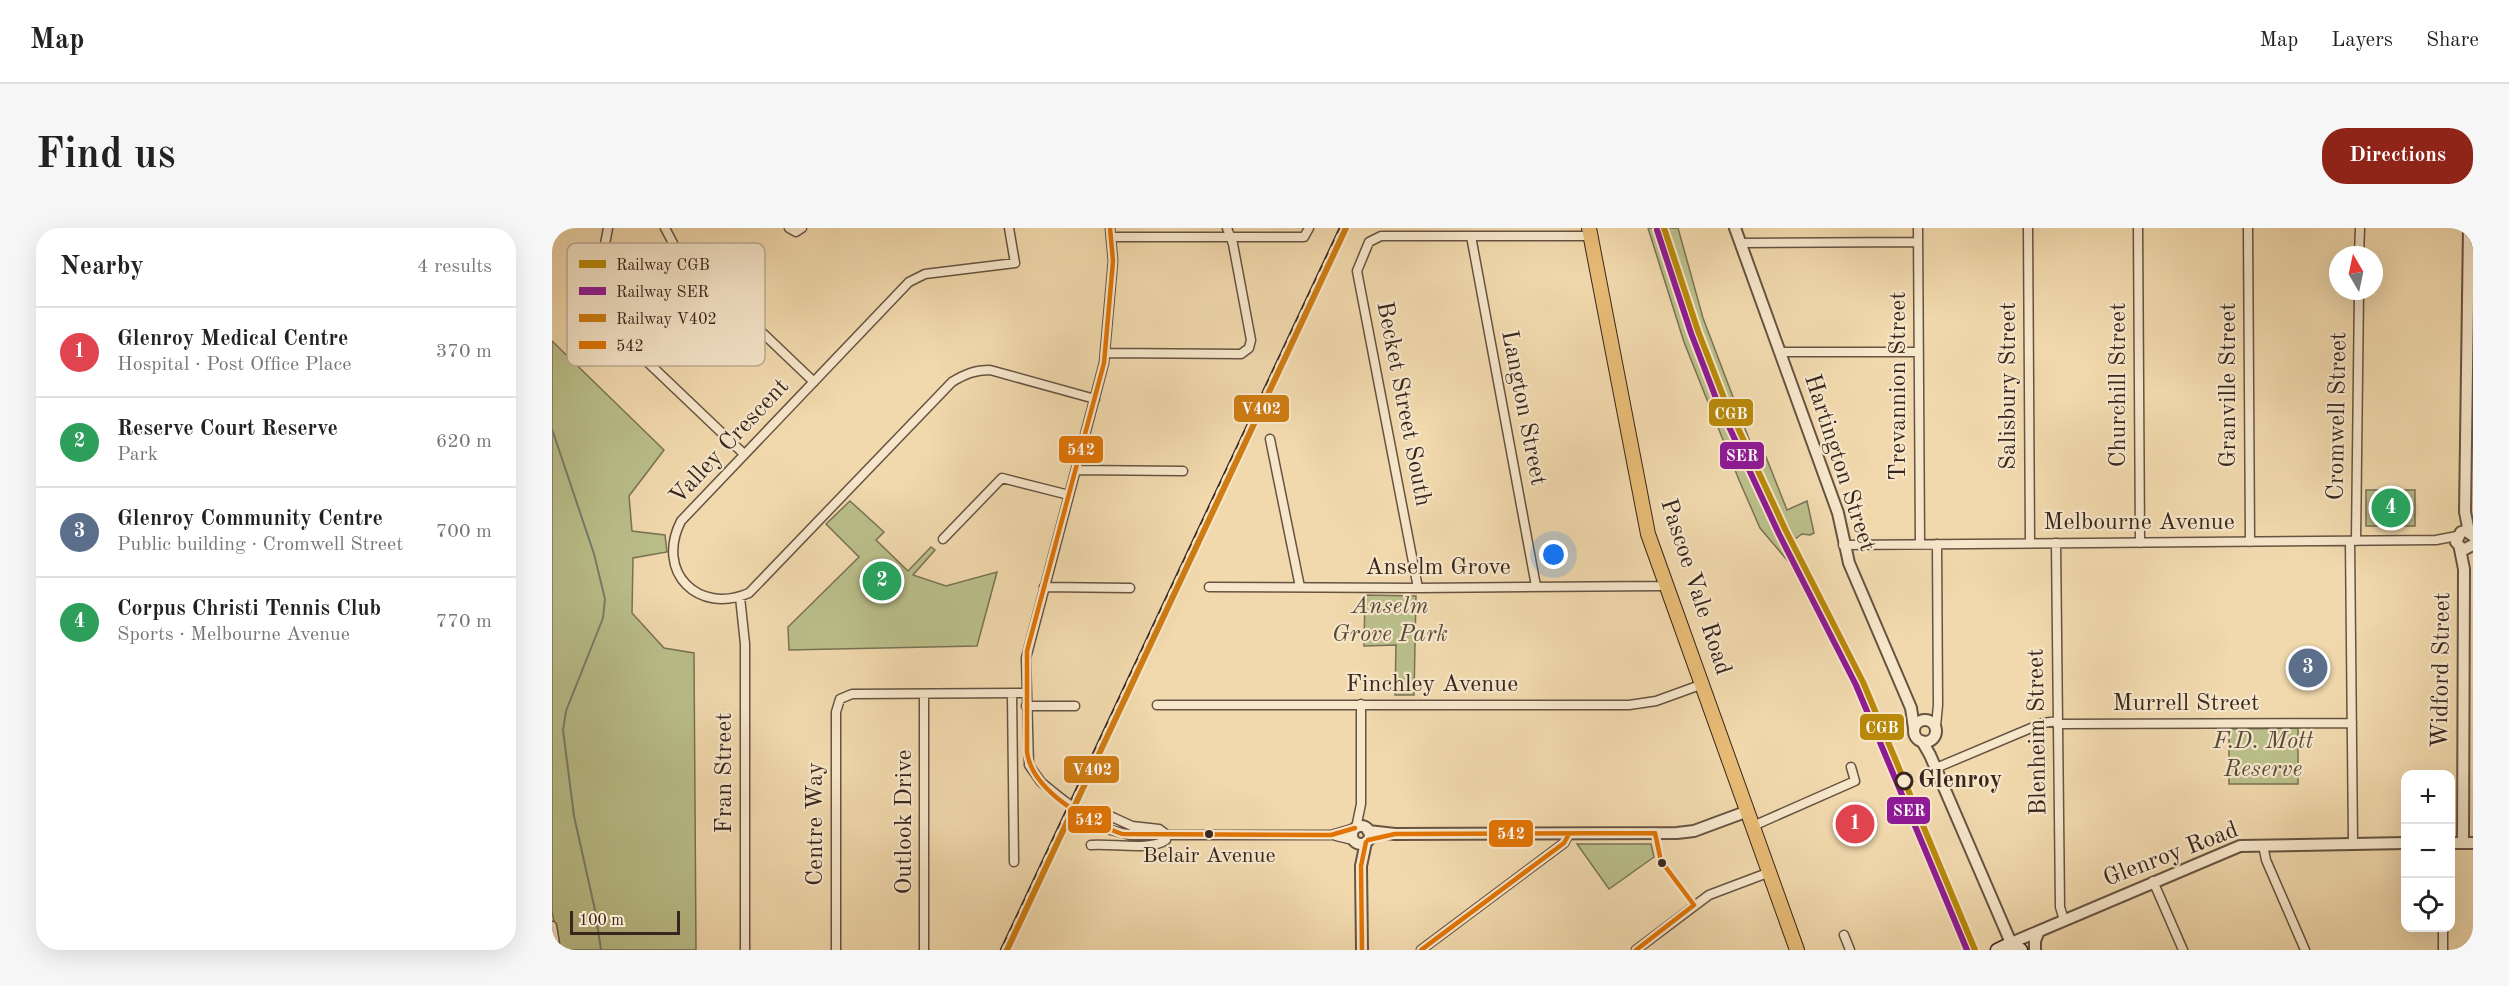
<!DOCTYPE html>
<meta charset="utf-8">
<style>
body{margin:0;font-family:"Old Standard TT",serif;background:#f6f6f6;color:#222}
.controls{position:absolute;right:18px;bottom:18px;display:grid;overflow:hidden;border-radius:12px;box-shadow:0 6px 24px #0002}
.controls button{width:54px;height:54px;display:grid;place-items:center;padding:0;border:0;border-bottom:2px solid #e0e0e0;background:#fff;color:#222;font:30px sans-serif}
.compass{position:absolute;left:1777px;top:18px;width:54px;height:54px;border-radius:50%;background:#fff;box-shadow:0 6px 24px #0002;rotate:351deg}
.scale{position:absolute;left:18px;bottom:15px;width:110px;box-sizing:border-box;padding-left:6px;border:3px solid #38261e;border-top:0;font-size:16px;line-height:21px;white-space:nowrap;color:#38261e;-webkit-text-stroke:4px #f6e6ca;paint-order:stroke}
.you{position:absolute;left:1002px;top:327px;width:21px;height:21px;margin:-15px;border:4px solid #fff;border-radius:50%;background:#1a73e8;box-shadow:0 0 0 9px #1a73e833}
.badge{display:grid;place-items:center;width:39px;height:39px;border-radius:50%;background:#8f2418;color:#fff;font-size:20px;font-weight:700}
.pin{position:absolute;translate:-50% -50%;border:3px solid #fff;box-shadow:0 2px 6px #0006}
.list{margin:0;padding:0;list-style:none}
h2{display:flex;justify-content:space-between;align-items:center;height:78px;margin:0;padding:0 24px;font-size:26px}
h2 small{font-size:20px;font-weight:400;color:#767676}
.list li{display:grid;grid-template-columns:39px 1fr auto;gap:18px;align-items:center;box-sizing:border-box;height:90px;padding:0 24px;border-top:2px solid #e0e0e0}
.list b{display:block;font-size:22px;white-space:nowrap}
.list p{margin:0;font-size:20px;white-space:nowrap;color:#767676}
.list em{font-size:20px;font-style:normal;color:#767676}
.icon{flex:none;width:33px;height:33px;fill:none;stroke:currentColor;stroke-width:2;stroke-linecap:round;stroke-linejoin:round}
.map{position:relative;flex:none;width:1921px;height:722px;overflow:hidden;border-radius:24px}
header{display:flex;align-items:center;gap:36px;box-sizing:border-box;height:84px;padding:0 30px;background:#fff;border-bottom:2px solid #e0e0e0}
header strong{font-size:28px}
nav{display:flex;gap:33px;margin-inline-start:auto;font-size:21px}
.intro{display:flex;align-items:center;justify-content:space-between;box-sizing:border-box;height:144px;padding:0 36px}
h1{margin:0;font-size:42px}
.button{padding:15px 27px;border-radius:24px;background:#8f2418;color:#fff;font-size:21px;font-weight:700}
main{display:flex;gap:36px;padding:0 36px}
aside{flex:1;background:#fff;border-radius:24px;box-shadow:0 6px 24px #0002}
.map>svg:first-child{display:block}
.green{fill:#babf8a;stroke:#797254;stroke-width:1.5}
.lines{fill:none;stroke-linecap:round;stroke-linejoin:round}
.stream{stroke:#747f6f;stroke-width:2}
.minor-casing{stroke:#665342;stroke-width:11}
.tertiary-casing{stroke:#665342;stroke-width:14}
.secondary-casing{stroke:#38261e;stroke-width:15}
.primary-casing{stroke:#38261e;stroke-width:16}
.minor{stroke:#f6e6ca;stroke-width:8}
.tertiary{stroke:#f6e6ca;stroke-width:10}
.secondary{stroke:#f6e6ca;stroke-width:12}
.primary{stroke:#e8bc76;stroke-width:14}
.rail-casing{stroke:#38261e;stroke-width:4.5}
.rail{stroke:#f6e6ca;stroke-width:2;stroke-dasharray:7;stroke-linecap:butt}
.minor-bridge-casing{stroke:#665342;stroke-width:11;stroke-linecap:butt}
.minor-bridge{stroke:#f6e6ca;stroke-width:8}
.bus-1-casing{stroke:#f6e6ca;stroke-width:9}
.bus-1{stroke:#e17404;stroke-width:4.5}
.rail-1-casing{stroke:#f6e6ca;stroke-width:10}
.rail-2-casing{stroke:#f6e6ca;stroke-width:10}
.rail-3-casing{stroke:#f6e6ca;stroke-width:10}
.rail-1{stroke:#b9890a;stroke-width:6}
.rail-2{stroke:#8f1a95;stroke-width:6}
.rail-3{stroke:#ce7c13;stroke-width:6}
.stop-dot{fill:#f6e6ca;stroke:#38261e;stroke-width:3}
.bus-dot{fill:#38261e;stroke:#f6e6ca;stroke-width:2}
.labels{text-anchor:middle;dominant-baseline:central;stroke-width:4.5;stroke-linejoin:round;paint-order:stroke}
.bus-label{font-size:22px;fill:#38261e;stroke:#f6e6ca}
.street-label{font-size:24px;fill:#38261e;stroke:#f6e6ca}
.park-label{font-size:24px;font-style:italic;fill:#584c39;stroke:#f6e6ca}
.stop-label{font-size:24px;font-weight:bold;fill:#38261e;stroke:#f6e6ca;text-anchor:start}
.key{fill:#f6e6ca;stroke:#bdac96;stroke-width:1.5}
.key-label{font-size:16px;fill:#38261e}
.line-badge{stroke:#f6e6ca;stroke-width:2}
.badge-label{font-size:16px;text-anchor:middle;font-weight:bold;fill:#fff}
</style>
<header>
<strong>Map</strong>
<nav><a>Map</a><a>Layers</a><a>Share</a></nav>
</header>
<div class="intro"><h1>Find us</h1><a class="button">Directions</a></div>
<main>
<aside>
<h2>Nearby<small>4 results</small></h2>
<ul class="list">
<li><span class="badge" style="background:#e0444e">1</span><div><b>Glenroy Medical Centre</b><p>Hospital · Post Office Place</p></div><em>370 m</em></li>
<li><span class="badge" style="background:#2e9e5b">2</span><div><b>Reserve Court Reserve</b><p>Park</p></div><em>620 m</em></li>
<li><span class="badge" style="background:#5c6f8a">3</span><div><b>Glenroy Community Centre</b><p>Public building · Cromwell Street</p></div><em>700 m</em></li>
<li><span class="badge" style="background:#2e9e5b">4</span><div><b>Corpus Christi Tennis Club</b><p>Sports · Melbourne Avenue</p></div><em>770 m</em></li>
</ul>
</aside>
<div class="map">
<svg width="1921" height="722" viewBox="0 0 1921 722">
<rect width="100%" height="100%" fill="#f1d9ad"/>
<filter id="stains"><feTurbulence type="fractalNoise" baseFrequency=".00333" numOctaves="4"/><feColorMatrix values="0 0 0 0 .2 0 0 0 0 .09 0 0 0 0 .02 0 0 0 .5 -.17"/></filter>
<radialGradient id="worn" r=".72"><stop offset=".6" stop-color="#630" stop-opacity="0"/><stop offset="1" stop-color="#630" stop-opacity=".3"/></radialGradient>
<path class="green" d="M1096,0H1106C1139,117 1188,230 1244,338L1241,339L1208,300L1187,252L1132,114Z
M1116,0H1126L1151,90L1205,232L1214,229L1235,282L1255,273L1262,305L1258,307L1250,306L1243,311C1191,211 1146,108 1116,0Z
M0,113L112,222L77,268L80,303L113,307L115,324L81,330L80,385L112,420L142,425L144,722H7L0,683Z
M1814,262H1863V298H1814Z
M298,273L332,304L324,312L356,343L379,319L383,322L361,347L394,358L445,344L425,418L237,422L236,399L307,329L274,296Z
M813,367L864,368L862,467H843L844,417L812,418Z
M1746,500V556H1677V501Z
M1025,616H1099L1102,629L1057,661Z"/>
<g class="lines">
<path class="stream" d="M0,201L42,326L53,371L51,390L14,483L11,502L22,588L43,682L49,722"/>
<g class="minor-casing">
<path id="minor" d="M56,0L43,70L45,86L192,226
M113,0L124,21L132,30L262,154
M237,0L244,4L250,0
M457,0L463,35L373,46L357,54L129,293C103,344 146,387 197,365L400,154C413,146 423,142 438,142L543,171
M1366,0L1368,316
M1476,0L1478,315
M1586,0L1588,315
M1696,0L1698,314
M919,8L984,358
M559,9H752L757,0
M1189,15L1366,14
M1807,27L1808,0
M1228,124H1366
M554,125L689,126L697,120L699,112L681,16L675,0
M718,211L748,359
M524,242L631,243
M391,311L450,250L517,267
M1798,313L1801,616
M1804,313L1807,63
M1504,315L1508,679L1512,692
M1291,317L1884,312L1905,308
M492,359L578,360
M657,359L866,360L1108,358L1115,356
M866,360L805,43L817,14L829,8H1038
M188,369L193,416V722
M372,466V722
M460,466L462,634
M605,477H1077L1104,473L1151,456
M474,478H523
M1505,496L1800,495
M1384,498L1386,477L1385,316
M1384,540L1491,495L1505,493
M510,571L489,554L477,537L474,430L552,135L561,33L558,0
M521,579L555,601L578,607H779L803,600
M1201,598L1303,553L1299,539
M804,600L809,576V476
M784,608L801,612
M539,617C559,615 599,623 614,612L615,607L607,601L580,598L558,588
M1711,617L1714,632L1753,722
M1601,653L1631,722
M0,698L4,722
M1891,700V722
M1292,707L1298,722
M284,722V484L288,471L300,466L474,465
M869,722L1012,615L1017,606
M1084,722L1157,667L1218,644"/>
</g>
<g class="tertiary-casing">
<path id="tertiary" d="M1183,0L1286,285L1297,335L1359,480L1362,500
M1917,0L1913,284L1917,304
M1921,308L1914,303L1909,304L1904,314L1911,322L1921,317
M1908,321L1912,341L1911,615
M1362 503a11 11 0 1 1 22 0a11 11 0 1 1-22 0Z
M1370,513L1378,527L1459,715L1688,618L1854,615
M800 607a9 9 0 1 1 18 0a9 9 0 1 1-18 0Z
M816,603L843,606L1125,605L1142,603L1196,583
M1898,615H1921
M810,722L809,638L814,614
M1483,722V713L1487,703"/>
</g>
<g class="secondary-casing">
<path id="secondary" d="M1445,722L1459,715L1469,722"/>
</g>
<g class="primary-casing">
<path id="primary" d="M1037,0L1096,306L1245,722"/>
</g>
<use href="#minor" class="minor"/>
<use href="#tertiary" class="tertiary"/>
<use href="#secondary" class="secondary"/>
<use href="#primary" class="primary"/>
<g class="rail-casing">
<path id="rail" d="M450,722L789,0"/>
</g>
<use href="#rail" class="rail"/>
<g class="minor-bridge-casing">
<path id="minor-bridge" d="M510,571L521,579"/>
</g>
<use href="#minor-bridge" class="minor-bridge"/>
<g class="bus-1-casing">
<path id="bus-1" d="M558,0L561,33L552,135L475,423V524C480,563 536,594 570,606L779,607L803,600
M1103,605L1109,633L1142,677
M816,612L843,606L1103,605
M810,722L809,638L814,614
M869,722L1012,615L1017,606
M1084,722L1142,677"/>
</g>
<use href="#bus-1" class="bus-1"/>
<g class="rail-1-casing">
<path id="rail-1" d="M1112,0L1146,103L1172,170L1234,303L1311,454L1423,722"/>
</g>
<g class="rail-2-casing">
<path id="rail-2" d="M1105,2L1139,105L1165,173L1227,306L1304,457L1415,722"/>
</g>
<g class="rail-3-casing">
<path id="rail-3" d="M455,722L794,0"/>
</g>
<use href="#rail-1" class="rail-1"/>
<use href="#rail-2" class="rail-2"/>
<use href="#rail-3" class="rail-3"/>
</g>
<circle class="stop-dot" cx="1352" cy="553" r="8"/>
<g class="bus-dot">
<circle cx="657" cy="606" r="5"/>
<circle cx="1110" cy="635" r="5"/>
</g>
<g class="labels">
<g class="bus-label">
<text x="657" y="628">Belair Avenue</text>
</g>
<g class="street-label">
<text transform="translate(1567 157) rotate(-90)">Churchill Street</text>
<text transform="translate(1677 157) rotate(-90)">Granville Street</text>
<text transform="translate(1347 158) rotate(-90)">Trevannion Street</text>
<text transform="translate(1457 158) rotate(-90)">Salisbury Street</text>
<text transform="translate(851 176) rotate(79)">Becket Street South</text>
<text transform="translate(971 180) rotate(79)">Langton Street</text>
<text transform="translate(1786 188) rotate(-89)">Cromwell Street</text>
<text transform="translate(178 214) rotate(-47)">Valley Crescent</text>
<text transform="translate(1287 235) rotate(72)">Hartington Street</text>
<text x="1587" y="295">Melbourne Avenue</text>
<text x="886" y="340">Anselm Grove</text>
<text transform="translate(1143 359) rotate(72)">Pascoe Vale Road</text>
<text transform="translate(1890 442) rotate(-89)">Widford Street</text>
<text x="880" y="457">Finchley Avenue</text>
<text x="1634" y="476">Murrell Street</text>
<text transform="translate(1486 504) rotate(-91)">Blenheim Street</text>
<text transform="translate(173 545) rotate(-90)">Fran Street</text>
<text transform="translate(353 594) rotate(-90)">Outlook Drive</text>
<text transform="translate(264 596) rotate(-90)">Centre Way</text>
<text transform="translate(1619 627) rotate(-21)">Glenroy Road</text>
</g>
<g class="park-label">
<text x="838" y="379">Anselm<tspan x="838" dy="28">Grove Park</tspan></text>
<text x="1711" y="514">F.D. Mott<tspan x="1711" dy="28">Reserve</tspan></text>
</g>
<g class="stop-label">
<text x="1366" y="553">Glenroy</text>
</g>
</g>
<rect x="15" y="15" width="198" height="123" rx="9" class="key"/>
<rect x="27" y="32" width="27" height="8" fill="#b9890a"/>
<rect x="27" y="59" width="27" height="8" fill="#8f1a95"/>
<rect x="27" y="86" width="27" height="8" fill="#ce7c13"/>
<rect x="27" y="113" width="27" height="8" fill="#e17404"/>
<g class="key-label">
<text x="64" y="42">Railway CGB</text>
<text x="64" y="69">Railway SER</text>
<text x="64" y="96">Railway V402</text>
<text x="64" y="123">542</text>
</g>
<g class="line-badge">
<rect x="681" y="166" width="57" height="29" rx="6" fill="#ce7c13"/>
<rect x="1156" y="170" width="46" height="29" rx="6" fill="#b9890a"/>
<rect x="506" y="207" width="46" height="29" rx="6" fill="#e17404"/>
<rect x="1167" y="213" width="46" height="29" rx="6" fill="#8f1a95"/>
<rect x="1307" y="485" width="46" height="28" rx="6" fill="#b9890a"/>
<rect x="511" y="527" width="57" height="29" rx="6" fill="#ce7c13"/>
<rect x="1334" y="568" width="45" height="29" rx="6" fill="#8f1a95"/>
<rect x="515" y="577" width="45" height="29" rx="6" fill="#e17404"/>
<rect x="936" y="591" width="46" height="29" rx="6" fill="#e17404"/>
</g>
<g class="badge-label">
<text x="709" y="186">V402</text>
<text x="1179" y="191">CGB</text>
<text x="529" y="227">542</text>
<text x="1190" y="233">SER</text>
<text x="1330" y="505">CGB</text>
<text x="540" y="547">V402</text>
<text x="1357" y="588">SER</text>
<text x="537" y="597">542</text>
<text x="959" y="611">542</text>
</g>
<rect width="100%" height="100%" filter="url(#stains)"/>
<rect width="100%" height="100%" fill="url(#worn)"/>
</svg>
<div class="controls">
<button>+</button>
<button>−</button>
<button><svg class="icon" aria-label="locate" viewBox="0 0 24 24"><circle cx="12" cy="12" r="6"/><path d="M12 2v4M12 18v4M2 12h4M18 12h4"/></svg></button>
</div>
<svg class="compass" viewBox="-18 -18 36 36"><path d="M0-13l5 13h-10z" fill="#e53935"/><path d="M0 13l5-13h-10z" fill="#767676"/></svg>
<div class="scale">100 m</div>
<div class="you"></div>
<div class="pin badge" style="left:1303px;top:596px;background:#e0444e">1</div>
<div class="pin badge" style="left:330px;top:353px;background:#2e9e5b">2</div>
<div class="pin badge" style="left:1756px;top:440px;background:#5c6f8a">3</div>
<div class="pin badge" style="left:1839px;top:280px;background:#2e9e5b">4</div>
</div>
</main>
